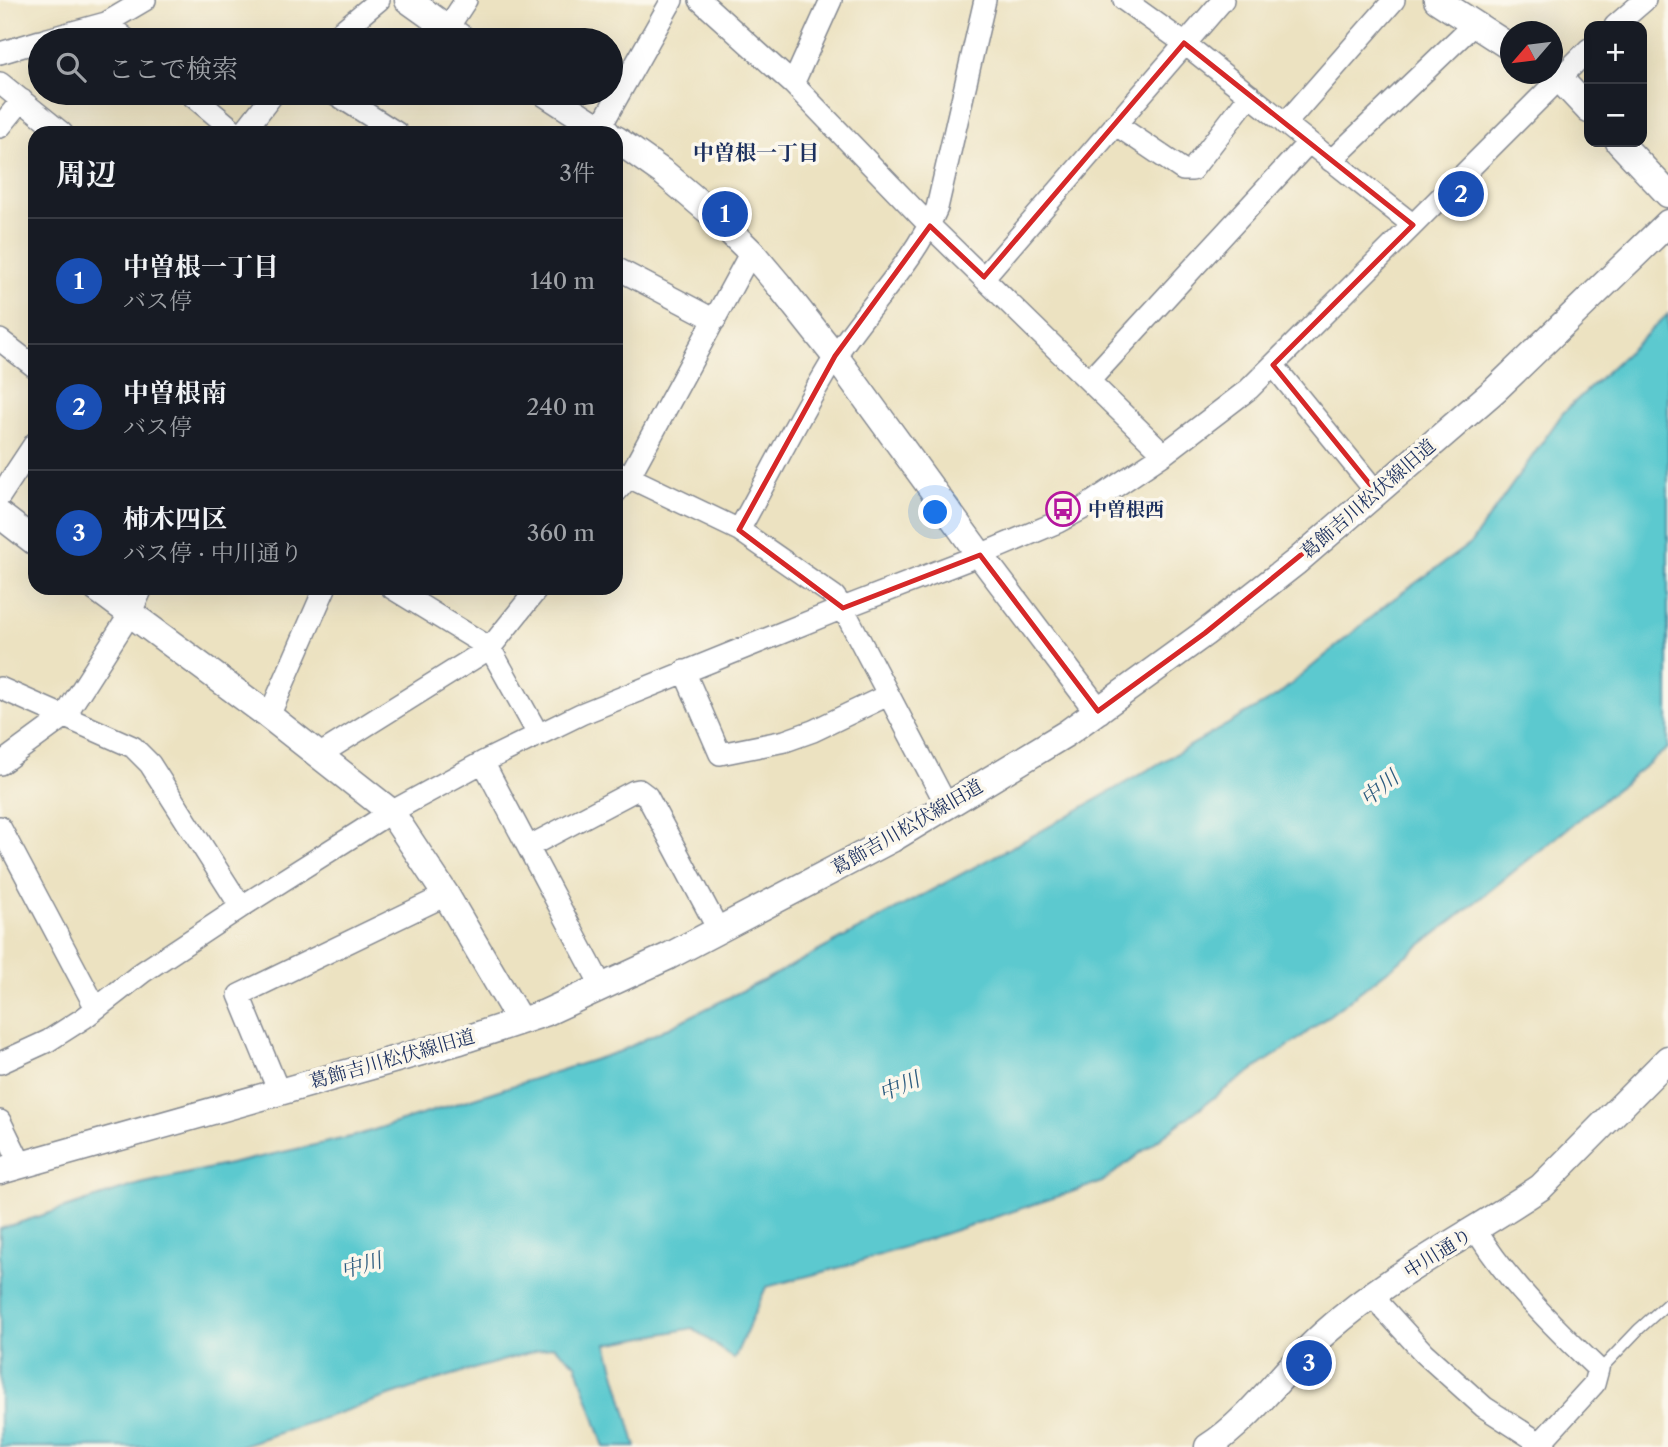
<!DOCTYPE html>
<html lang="ja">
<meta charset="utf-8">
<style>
body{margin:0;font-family:"Libre Caslon Text","Noto Serif JP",serif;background:#242831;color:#f1f3f6}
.controls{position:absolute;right:21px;top:21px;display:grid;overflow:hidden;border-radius:14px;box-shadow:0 7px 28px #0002}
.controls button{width:63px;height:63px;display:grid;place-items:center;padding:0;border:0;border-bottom:2px solid #363941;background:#171b24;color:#f1f3f6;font:35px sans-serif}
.compass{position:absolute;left:1500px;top:21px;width:63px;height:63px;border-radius:50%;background:#171b24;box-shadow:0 7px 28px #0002;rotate:242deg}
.you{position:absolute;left:936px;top:513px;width:24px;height:24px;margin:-18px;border:5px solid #fff;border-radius:50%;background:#1a73e8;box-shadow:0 0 0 10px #1a73e833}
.badge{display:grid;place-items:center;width:46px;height:46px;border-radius:50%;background:#d690ce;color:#fff;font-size:23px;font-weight:700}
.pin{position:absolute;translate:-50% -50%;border:4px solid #fff;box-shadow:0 2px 7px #0006}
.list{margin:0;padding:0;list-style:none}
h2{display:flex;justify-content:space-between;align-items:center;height:91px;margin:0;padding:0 28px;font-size:30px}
h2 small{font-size:23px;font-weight:400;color:#9ea1a6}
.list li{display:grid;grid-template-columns:46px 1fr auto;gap:21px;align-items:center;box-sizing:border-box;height:126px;padding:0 28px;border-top:2px solid #363941}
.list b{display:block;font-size:26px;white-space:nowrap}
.list p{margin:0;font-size:23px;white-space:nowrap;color:#9ea1a6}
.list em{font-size:23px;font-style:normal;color:#9ea1a6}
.icon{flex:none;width:38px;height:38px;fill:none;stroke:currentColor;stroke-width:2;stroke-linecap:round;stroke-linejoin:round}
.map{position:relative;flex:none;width:1668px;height:1447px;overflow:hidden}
.search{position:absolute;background:#171b24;box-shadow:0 7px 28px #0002;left:28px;top:28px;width:595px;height:77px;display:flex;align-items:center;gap:18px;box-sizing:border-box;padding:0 24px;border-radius:38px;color:#9ea1a6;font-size:26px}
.panel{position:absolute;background:#171b24;box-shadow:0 7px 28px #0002;left:28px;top:126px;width:595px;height:469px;border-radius:21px}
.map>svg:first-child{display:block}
.water{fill:#5cc9cf;stroke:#3c7c96;stroke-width:2}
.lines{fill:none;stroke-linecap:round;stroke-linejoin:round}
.service-casing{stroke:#848890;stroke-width:13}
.minor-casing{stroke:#848890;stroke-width:24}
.tertiary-casing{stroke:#848890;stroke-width:29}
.service{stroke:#fff;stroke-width:10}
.minor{stroke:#fff;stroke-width:21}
.tertiary{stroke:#fff;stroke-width:26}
.marked{fill:none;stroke:#d62828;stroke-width:5;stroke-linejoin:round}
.labels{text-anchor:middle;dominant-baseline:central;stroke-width:7;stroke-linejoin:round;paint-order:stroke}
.street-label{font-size:19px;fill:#1b2f5e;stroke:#fbf7ec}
.poi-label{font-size:19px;font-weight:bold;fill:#1b2f5e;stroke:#fbf7ec;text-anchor:start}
.neighbourhood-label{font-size:21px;font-weight:bold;fill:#1b2f5e;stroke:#fbf7ec}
.water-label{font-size:21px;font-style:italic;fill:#2e5d80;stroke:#fbf7ec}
</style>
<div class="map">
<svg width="1668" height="1447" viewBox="0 0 1668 1447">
<rect width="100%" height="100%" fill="#fbf7ec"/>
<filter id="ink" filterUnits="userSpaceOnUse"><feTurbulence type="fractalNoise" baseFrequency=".0143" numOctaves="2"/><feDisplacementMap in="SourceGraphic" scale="14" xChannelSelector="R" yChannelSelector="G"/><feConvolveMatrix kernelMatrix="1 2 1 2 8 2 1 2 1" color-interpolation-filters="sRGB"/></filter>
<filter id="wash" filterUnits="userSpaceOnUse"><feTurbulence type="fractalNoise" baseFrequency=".00686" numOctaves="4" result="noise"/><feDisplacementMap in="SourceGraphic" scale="28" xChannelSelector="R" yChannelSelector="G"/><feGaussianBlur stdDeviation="1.57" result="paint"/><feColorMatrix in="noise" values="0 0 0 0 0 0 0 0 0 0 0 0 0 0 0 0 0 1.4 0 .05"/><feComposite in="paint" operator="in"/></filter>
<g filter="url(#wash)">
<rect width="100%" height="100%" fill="#ece2c1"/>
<path class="water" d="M1668,314V748L1453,920L1296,1041L1221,1092L1102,1182L846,1266L766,1287L734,1359L693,1328L607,1344L636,1447H604L576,1364L553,1346L446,1377L237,1447H0V1229L136,1185L355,1136L621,1051L778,973L1036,834L1277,696L1388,603L1471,543L1563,413Z"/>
</g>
<g filter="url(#ink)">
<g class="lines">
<g class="service-casing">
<path id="service" d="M1598,1372L1639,1329L1668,1303"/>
</g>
<g class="minor-casing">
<path id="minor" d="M700,0L793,84L930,226L1164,454
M1124,0L1184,43L1413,225
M106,23L127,40
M1615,26L1645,0
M447,29L466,0
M44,40L106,23L145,0
M331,40L379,0
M0,53L40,41
M0,83L62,133
M793,84L831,0
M189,93L237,133
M334,93L397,133
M1115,124L1183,170H1192L1250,95
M1285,124L1394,0
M0,127L22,100
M243,133L274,93
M597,133L672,0
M1331,161L1474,24
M616,268L715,320
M984,277L1223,0
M0,340L35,367
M1273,365L1377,493
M1089,381L1308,143
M616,471L739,530L834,596L843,608L947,806
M616,492L629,477L751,252
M0,496L35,443
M739,530C771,473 800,413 835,357C867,306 913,265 937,208L985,0
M392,588L490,648L538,734
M684,671L720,754L785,741L813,731L888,695
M0,688L133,747L150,764L241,907
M269,716L325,588
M319,755L490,648L538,588
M483,762L602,987
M0,764L64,717L130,614L142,588
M0,827L96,1008
M528,847L634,791L639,790L647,796L719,931
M0,1063L48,1041L84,1018L143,972L241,907L391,812L483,762L581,714L843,608L980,555L1058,522L1082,509L1164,454L1249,389L1589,49
M279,1092L239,995L446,895
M0,1121L21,1164
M1476,1230C1505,1279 1557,1330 1598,1369L1594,1384L1541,1442
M1372,1296L1424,1353L1484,1407L1546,1447"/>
</g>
<g class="tertiary-casing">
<path id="tertiary" d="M408,0L464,40
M1437,0L1510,47
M1552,74L1559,78L1589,110
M545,93L607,133
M616,139L664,173L710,212L751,252L778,284L835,356L980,555L1098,711
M1619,142L1668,194
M0,515L35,542
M96,588L269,716L391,812L446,895L520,1021
M0,1171L460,1041L545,1013L669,956L892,839L1067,733L1205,633L1296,562L1496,389L1668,223
M1208,1447C1254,1417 1285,1367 1327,1331C1391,1274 1470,1235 1541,1187L1668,1059"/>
</g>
<use href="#service" class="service"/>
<use href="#minor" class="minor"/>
<use href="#tertiary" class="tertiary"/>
</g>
</g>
<path class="marked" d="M1184,43L1413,225L1273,365L1377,493L1205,633L1098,711L980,555L843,608L739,530L835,356L930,226L984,277Z"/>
<defs>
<g id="bus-ring" transform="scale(1.75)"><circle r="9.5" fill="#fbf7ec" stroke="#b5179e" stroke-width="1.5"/><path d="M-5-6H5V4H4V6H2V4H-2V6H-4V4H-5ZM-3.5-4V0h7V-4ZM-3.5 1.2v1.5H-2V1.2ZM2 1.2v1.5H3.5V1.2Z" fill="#b5179e"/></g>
</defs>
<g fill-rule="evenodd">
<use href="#bus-ring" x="1063" y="509"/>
</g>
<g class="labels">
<g class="street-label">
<text transform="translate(1368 499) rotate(-41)">葛飾吉川松伏線旧道</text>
<text transform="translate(907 827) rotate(-30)">葛飾吉川松伏線旧道</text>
<text transform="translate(392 1059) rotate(-16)">葛飾吉川松伏線旧道</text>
<text transform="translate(1438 1253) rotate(-32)">中川通り</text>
</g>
<g class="poi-label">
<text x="1088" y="509">中曽根西</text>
</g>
<g class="neighbourhood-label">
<text x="756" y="152">中曽根一丁目</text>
</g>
<g class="water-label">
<text transform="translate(1379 788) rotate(-39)">中川</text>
<text transform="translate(899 1086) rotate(-23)">中川</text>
<text transform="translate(361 1265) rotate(-16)">中川</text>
</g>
</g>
</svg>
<div class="controls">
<button>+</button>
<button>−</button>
</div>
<svg class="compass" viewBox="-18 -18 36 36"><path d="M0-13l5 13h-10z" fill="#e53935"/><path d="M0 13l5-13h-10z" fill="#9ea1a6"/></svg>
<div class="you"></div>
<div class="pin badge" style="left:725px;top:214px;background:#1a4fb4">1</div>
<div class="pin badge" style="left:1461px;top:194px;background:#1a4fb4">2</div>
<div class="pin badge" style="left:1309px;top:1363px;background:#1a4fb4">3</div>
<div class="search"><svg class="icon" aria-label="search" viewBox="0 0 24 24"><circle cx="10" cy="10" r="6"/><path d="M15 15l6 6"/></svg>ここで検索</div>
<section class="panel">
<h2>周辺<small>3件</small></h2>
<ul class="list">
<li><span class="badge" style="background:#1a4fb4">1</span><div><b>中曽根一丁目</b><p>バス停</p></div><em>140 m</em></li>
<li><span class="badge" style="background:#1a4fb4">2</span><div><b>中曽根南</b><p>バス停</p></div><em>240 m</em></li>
<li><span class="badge" style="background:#1a4fb4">3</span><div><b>柿木四区</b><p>バス停 · 中川通り</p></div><em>360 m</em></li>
</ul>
</section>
</div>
